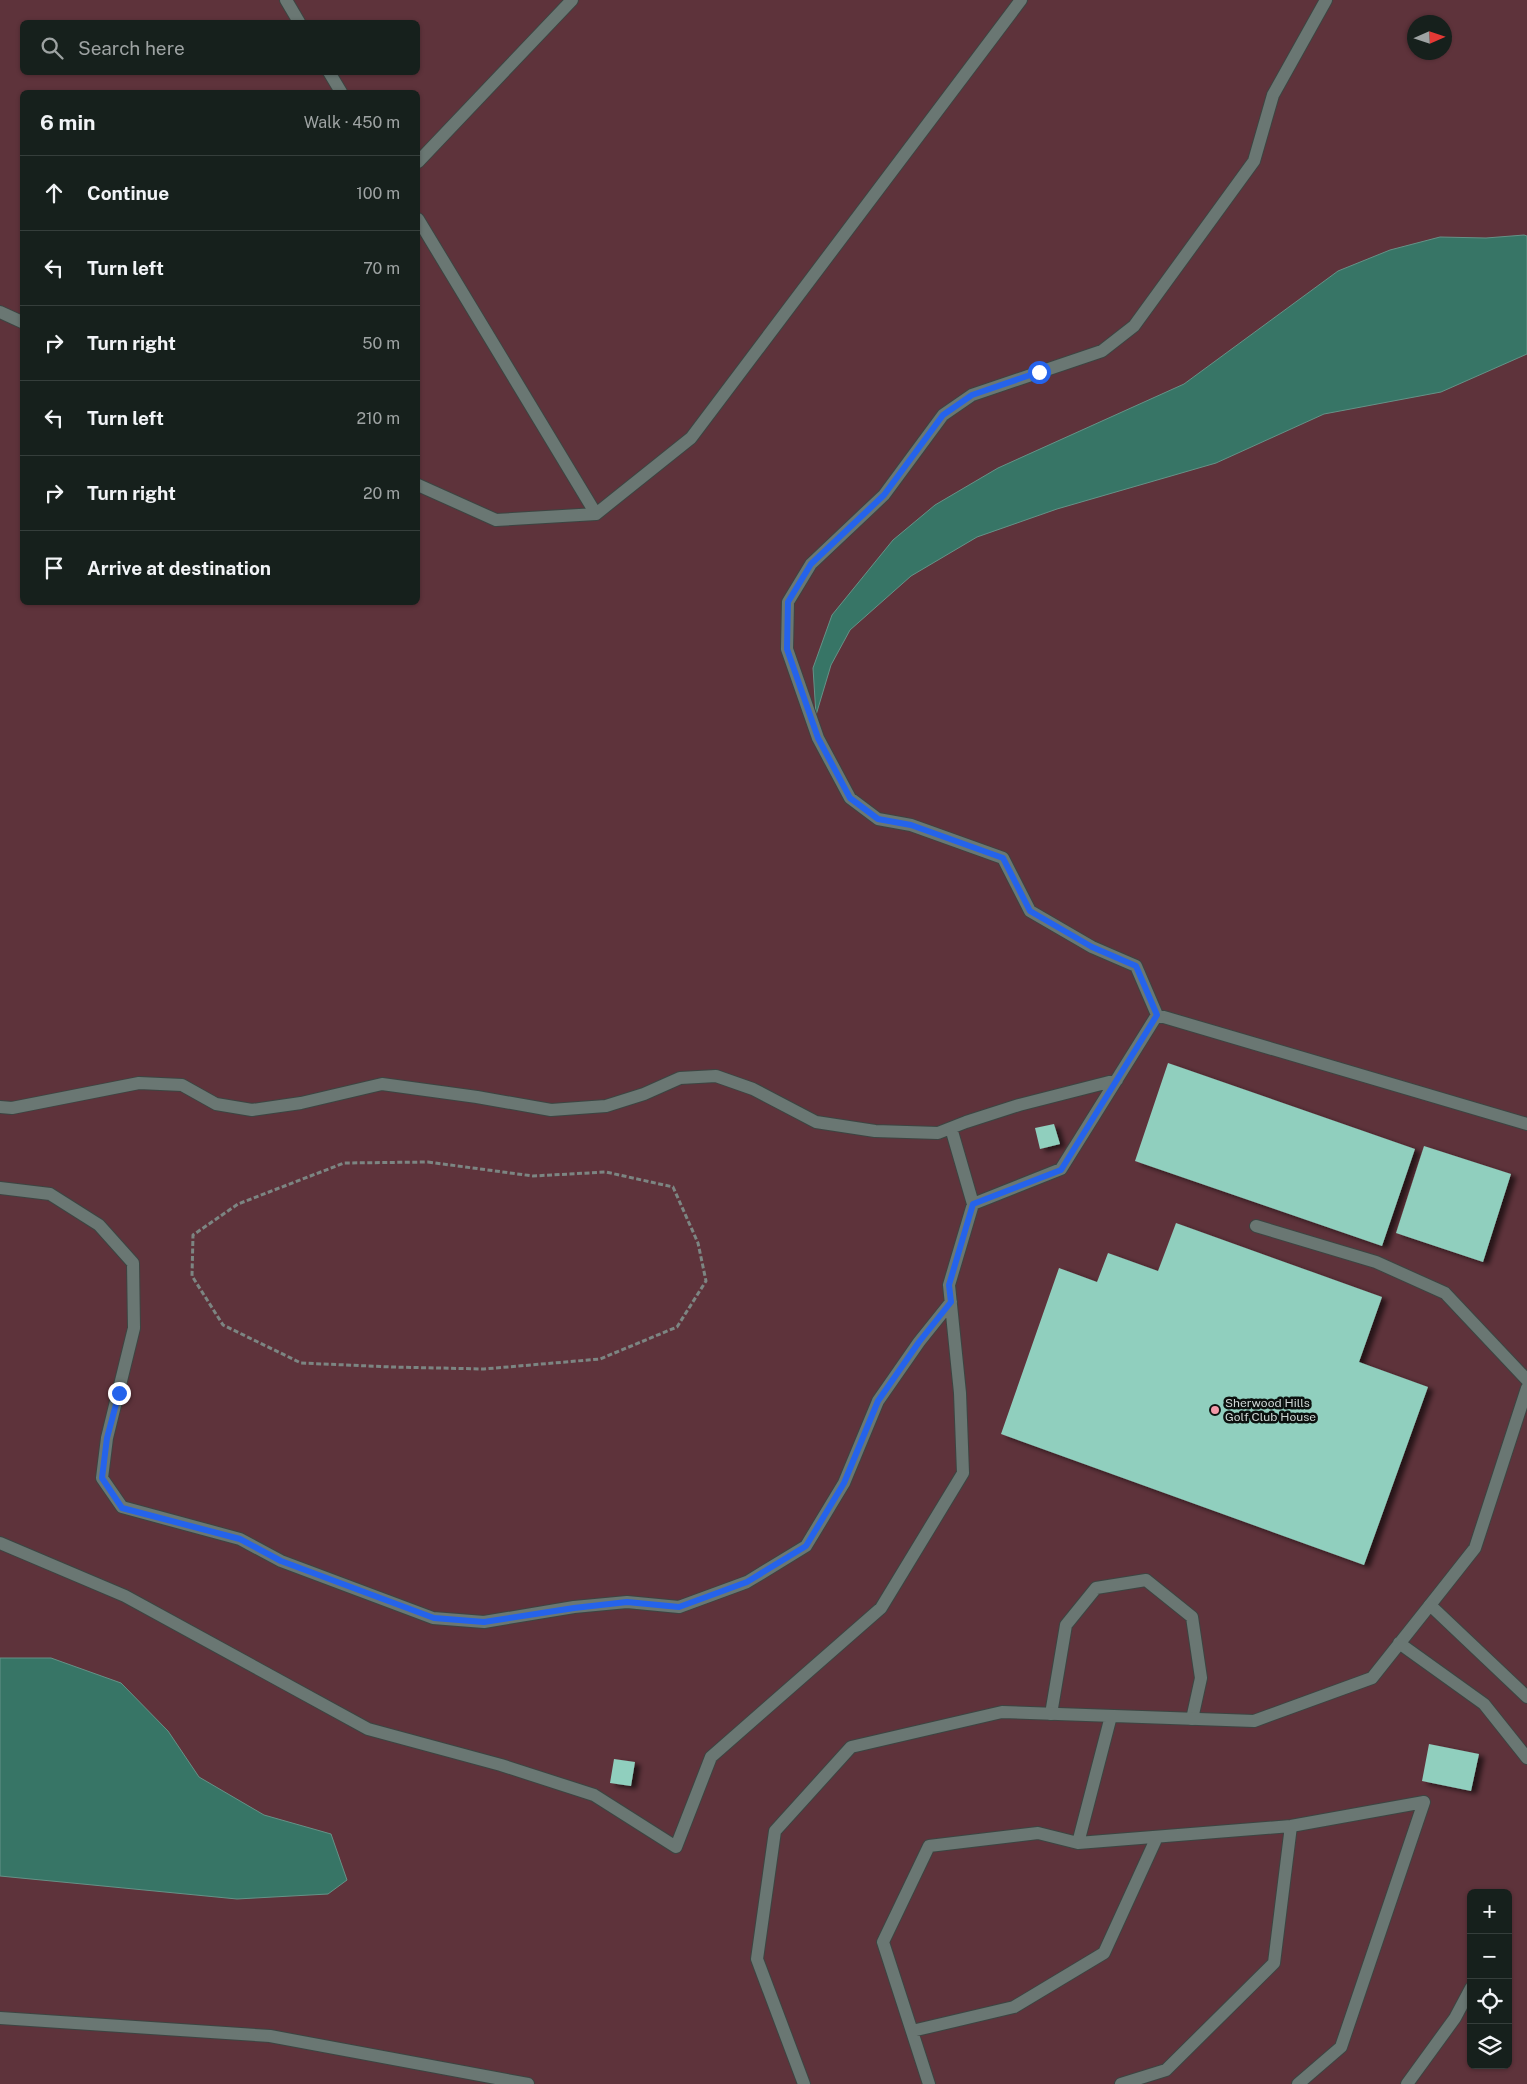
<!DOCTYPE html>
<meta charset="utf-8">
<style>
body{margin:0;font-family:"Public Sans",sans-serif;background:#232d29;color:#f1f3f6}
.controls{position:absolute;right:15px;bottom:15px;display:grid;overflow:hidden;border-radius:8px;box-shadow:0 1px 4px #0004}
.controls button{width:45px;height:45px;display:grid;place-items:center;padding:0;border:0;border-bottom:1px solid #353e3b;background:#16201c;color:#f1f3f6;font:25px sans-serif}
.compass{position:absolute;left:1407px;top:15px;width:45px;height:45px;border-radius:50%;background:#16201c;box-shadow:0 1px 4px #0004;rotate:87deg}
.stop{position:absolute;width:15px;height:15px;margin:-11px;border:4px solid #2563eb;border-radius:50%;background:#fff}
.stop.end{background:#2563eb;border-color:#fff;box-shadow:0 1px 5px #0008}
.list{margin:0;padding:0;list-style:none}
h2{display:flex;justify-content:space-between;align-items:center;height:65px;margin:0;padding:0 20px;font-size:21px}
h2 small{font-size:16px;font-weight:400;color:#9ea3a3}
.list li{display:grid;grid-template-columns:32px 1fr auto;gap:15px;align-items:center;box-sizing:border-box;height:75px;padding:0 20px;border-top:1px solid #353e3b}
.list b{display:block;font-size:19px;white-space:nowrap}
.list em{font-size:16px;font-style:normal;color:#9ea3a3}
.icon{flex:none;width:28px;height:28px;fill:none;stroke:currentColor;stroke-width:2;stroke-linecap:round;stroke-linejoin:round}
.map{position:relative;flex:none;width:1527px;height:2084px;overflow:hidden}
.search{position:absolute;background:#16201c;box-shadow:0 1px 4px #0004;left:20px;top:20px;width:400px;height:55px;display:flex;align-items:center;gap:12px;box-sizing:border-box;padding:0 18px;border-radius:8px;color:#9ea3a3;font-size:19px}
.panel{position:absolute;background:#16201c;box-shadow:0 1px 4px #0004;left:20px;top:90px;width:400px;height:515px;border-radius:8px}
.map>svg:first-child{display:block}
.green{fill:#5e333b;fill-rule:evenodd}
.water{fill:#377566;stroke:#659287}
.building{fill:#90cfbe;filter:url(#shadow)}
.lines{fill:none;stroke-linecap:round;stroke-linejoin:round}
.service-casing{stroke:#3c4542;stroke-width:14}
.minor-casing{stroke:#3c4542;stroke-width:14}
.path{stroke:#7c8582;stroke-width:3;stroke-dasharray:5 2.5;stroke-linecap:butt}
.service{stroke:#6a7773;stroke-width:12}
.minor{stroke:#6a7773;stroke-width:12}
.route{stroke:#2563eb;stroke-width:6}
.poi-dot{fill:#f39aa9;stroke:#0c110f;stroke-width:2}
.labels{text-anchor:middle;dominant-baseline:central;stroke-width:5;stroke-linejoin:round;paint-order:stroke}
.poi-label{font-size:12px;fill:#d0d7d5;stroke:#0c110f;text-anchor:start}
</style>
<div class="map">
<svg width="1527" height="2084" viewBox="0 0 1527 2084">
<defs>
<filter id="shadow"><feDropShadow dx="5.5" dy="3" stdDeviation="2.5" flood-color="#0009"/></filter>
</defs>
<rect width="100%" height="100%" fill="#1e2a26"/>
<path class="green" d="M0,0H1527V2084H0ZM22,22H418V72H22ZM1414,22H1444V52H1414ZM22,92H418V602H22ZM1471,1893H1508V2065H1471Z"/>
<path class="water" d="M1524,235L1527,236V354L1441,392L1324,414L1216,463L1057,509L977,537L911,576L850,630L831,665L816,715L813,668L832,615L893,540L935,505L998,468L1184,384L1338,271L1390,250L1440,237L1486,238Z
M0,1658H51L121,1683L168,1731L199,1777L264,1815L331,1834L347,1880L328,1894L237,1899L0,1876Z"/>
<path class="building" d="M1168,1063L1415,1149L1382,1246L1135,1161Z
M1054,1124L1060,1144L1040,1149L1035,1128Z
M1424,1146L1511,1174L1483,1262L1396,1233Z
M1176,1223L1382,1297L1359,1362L1428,1387L1364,1565L1001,1434L1059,1268L1097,1282L1108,1253L1158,1271Z
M1429,1744L1479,1754L1471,1791L1422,1781Z
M614,1759L635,1762L631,1786L610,1783Z"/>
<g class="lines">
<g class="service-casing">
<path id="service" d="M1157,1015L1136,966L1092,947L1030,911L1003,858L911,825L878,819L850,798L818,738L787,649L788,602L811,564L884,495L943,415L972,395L1102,351L1134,326L1254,161L1273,95L1326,0
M0,1107L12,1108L139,1083L182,1085L216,1104L252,1110L301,1103L382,1084L477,1097L551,1110L606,1106L644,1094L680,1078L716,1076L753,1089L816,1122L875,1131L938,1133L966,1122L1019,1105L1117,1080
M951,1128L973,1204
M0,1188L50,1194L99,1225L133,1263L134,1328L107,1438L102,1478L122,1507L240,1539L281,1561L433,1618L484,1622L574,1607L627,1602L679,1607L747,1582L806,1546L844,1483L878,1401L919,1342L951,1302
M1256,1226L1376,1262L1445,1293L1527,1380
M0,1543L125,1596L368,1729L501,1765L594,1795L676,1847L711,1757L881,1608L963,1473L960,1393L949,1285L973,1204L1061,1169L1157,1015L1527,1124
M1430,1605L1475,1548L1527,1388
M1051,1714L1066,1625L1096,1588L1146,1580L1192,1617L1201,1678L1192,1719"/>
</g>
<g class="minor-casing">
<path id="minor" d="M286,0L299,22
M329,72L341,92
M418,162L572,0
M418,219L596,514
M0,312L22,322
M418,485L496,520L596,514L691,438L1021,0
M1399,1643L1484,1704L1527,1758
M1078,1843L1111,1716
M0,2018L270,2036L528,2084
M912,2031L1014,2007L1104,1953L1157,1837
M804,2084L757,1959L775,1831L851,1747L1002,1712L1254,1721L1372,1678L1430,1605L1527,1697
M929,2084L883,1942L929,1846L1038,1833L1078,1843L1291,1826L1424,1802L1341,2047L1298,2084
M1121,2084L1166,2070L1274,1963L1291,1826
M1407,2084L1455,2018L1471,1988"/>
</g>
<path class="path" d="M428,1162L533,1176L606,1172L673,1187L698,1243L706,1281L677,1327L600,1359L484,1369L392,1367L301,1363L223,1325L192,1276L193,1235L238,1204L344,1163Z"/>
<use href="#service" class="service"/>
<use href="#minor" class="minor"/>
</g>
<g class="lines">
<path class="route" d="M119,1393L107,1438L102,1478L122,1508L240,1539L281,1561L434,1618L484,1622L574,1608L627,1602L679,1607L747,1582L806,1546L844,1483L878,1401L919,1342L951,1302L949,1285L973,1204L1061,1170L1157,1015L1136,966L1092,947L1030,911L1003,858L911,825L878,819L850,798L818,738L787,649L788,602L811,564L884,495L943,415L972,395L1039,372"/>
</g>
<circle class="poi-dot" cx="1215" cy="1410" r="5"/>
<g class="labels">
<g class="poi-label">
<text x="1225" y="1403">Sherwood Hills<tspan x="1225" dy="14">Golf Club House</tspan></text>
</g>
</g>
</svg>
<div class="controls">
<button>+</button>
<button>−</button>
<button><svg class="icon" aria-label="locate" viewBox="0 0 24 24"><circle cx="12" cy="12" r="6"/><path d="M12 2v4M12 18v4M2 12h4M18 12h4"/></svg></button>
<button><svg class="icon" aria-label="layers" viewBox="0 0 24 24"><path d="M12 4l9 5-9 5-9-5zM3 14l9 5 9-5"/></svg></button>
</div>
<svg class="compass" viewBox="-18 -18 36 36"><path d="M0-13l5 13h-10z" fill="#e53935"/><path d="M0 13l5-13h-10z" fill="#9ea3a3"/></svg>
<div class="stop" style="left:1039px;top:372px"></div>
<div class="stop end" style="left:119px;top:1393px"></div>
<div class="search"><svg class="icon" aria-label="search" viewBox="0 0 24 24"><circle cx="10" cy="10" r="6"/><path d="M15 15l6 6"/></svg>Search here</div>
<section class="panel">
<h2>6 min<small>Walk · 450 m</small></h2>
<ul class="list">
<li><svg class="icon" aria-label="ahead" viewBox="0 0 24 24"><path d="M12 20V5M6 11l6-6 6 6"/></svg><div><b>Continue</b></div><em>100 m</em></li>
<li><svg class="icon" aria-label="left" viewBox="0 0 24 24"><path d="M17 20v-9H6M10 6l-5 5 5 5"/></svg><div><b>Turn left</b></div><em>70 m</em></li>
<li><svg class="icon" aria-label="right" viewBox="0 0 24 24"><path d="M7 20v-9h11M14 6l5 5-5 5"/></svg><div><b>Turn right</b></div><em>50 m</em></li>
<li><svg class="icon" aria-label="left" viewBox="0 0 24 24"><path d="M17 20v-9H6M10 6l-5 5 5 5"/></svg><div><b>Turn left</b></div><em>210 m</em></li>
<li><svg class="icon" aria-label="right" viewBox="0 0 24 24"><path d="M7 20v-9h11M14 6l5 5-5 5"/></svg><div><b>Turn right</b></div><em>20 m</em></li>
<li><svg class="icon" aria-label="arrive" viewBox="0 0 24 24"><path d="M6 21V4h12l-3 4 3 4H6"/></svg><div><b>Arrive at destination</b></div></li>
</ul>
</section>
</div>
